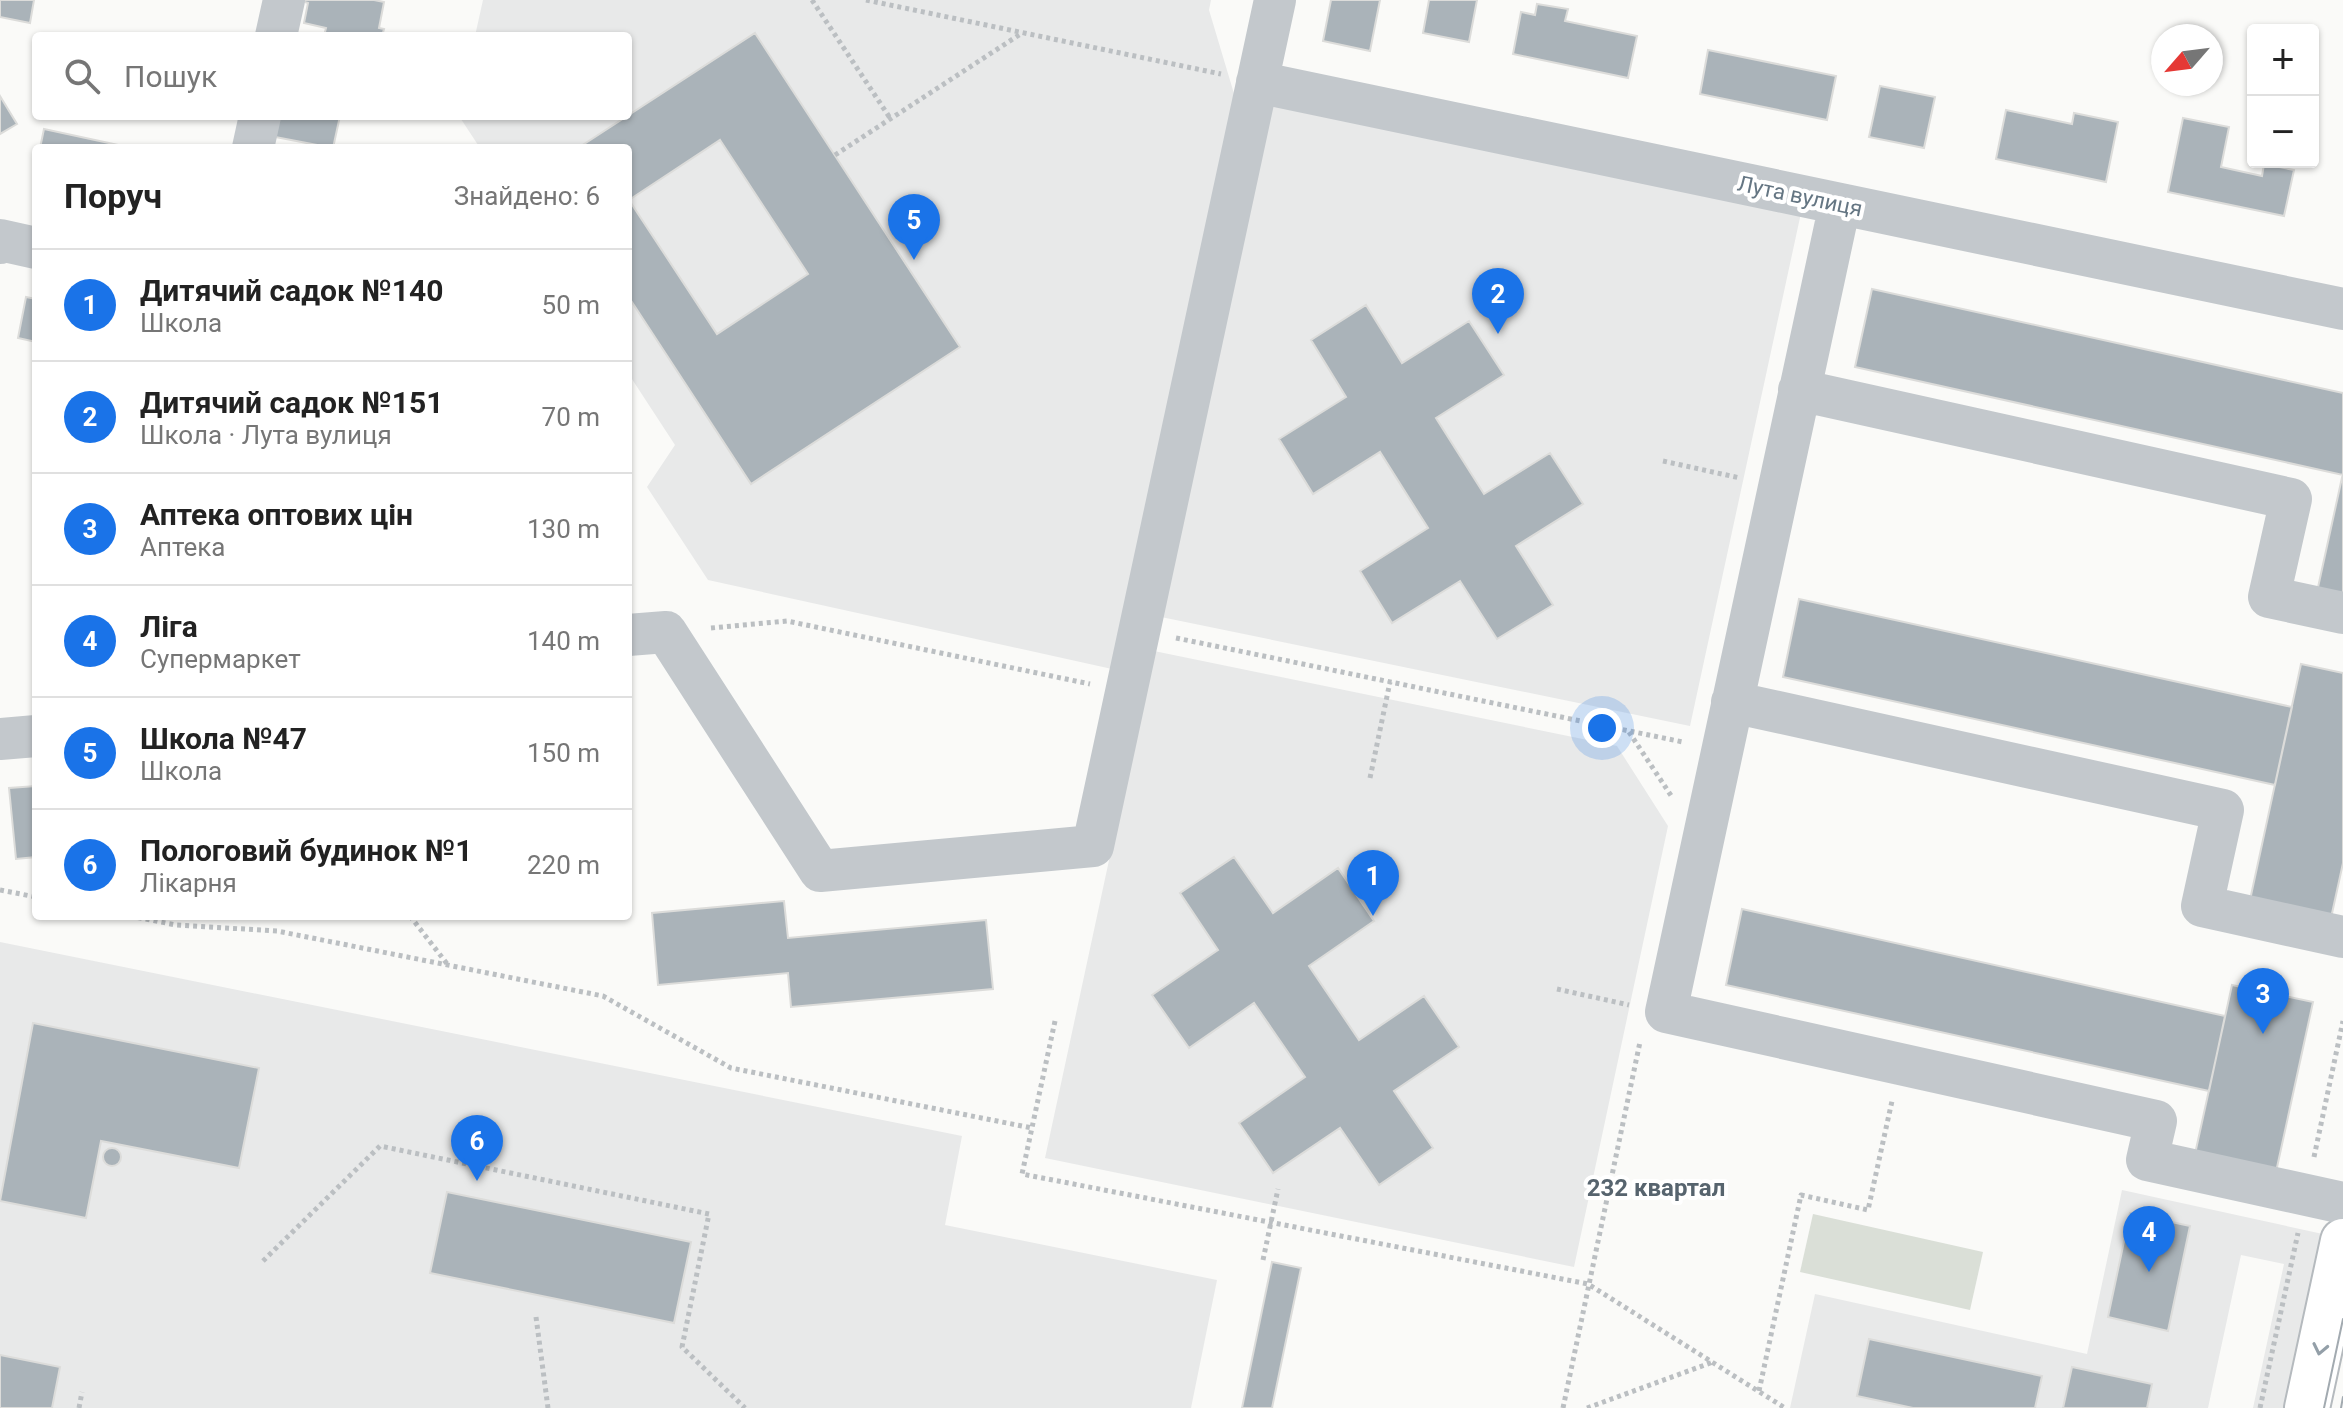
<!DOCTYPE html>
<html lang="uk">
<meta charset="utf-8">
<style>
body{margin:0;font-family:Roboto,sans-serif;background:#f6f6f6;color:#222}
.controls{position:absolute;right:24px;top:24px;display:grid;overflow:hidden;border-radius:8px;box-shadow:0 2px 6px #0004}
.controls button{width:72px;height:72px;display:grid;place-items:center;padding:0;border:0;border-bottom:2px solid #e0e0e0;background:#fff;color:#222;font:40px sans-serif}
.compass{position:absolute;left:2151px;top:24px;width:72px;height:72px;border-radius:50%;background:#fff;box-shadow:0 2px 6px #0004;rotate:242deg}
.you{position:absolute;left:1602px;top:728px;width:28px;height:28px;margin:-20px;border:6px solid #fff;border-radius:50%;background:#1a73e8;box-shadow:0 0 0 12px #1a73e833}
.badge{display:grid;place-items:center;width:52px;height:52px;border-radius:50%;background:#1a73e8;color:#fff;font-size:26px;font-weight:700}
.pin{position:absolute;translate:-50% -66px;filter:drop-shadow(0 2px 4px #0008)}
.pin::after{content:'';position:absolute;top:42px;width:28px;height:24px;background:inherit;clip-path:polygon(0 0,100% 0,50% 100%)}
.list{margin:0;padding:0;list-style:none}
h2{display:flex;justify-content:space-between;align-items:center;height:104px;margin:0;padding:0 32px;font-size:34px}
h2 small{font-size:26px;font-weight:400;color:#767676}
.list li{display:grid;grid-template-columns:52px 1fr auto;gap:24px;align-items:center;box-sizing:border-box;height:112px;padding:0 32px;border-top:2px solid #e0e0e0}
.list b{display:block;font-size:30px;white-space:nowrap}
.list p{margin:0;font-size:26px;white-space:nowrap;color:#767676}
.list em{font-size:26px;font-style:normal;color:#767676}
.icon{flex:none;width:44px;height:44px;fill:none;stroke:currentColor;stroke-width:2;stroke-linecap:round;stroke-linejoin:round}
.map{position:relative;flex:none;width:2343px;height:1408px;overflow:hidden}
.search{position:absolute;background:#fff;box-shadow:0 2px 6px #0004;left:32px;top:32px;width:600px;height:88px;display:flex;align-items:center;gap:20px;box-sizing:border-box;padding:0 28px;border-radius:8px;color:#767676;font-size:30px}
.panel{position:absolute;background:#fff;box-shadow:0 2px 6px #0004;left:32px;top:144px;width:600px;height:776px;border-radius:8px}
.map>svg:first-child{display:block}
.built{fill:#e8e9e9}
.green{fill:#dadfd7}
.building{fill:#aab3b9;stroke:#dcdcda;stroke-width:2;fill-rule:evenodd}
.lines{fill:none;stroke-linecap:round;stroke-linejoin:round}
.major-casing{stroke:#b5babe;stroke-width:48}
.path{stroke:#bbbfc2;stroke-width:5;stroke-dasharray:4 4;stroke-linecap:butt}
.minor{stroke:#c3c8cc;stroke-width:42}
.major{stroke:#fff;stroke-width:44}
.tram{stroke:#a2aab0;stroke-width:2}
.oneway{stroke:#939fa8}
.labels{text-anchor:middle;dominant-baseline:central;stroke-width:8;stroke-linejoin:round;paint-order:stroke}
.street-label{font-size:22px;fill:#657683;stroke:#fff}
.neighbourhood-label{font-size:24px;font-weight:bold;fill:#57646e;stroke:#fff}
</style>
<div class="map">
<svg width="2343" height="1408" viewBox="0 0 2343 1408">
<rect width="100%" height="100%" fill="#fafaf8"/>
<path class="built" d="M483,0H1211L1209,10L1235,97L1112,669L708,580L647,487L675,445L628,373V148H480L459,116H628V36H475Z
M1271,105L1801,213L1690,726L1161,617Z
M1154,651L1617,746L1668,826L1574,1267L1045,1158Z
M0,942L962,1136L945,1225L1217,1280L1191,1408H0Z
M2122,1190L2332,1236L2295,1408H2253L2284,1264L2241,1255L2208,1408H1790L1815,1294L2087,1354Z"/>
<path class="green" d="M1813,1214L1983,1252L1970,1310L1800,1272Z"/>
<path class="building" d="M0,0H34L30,23L0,17Z
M298,0H374L384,2L379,28L384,29L382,36H324L326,28L304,23L308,3Z
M1331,0H1380L1370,51L1323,41Z
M1429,0H1477L1469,42L1423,33Z
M1537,4L1568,9L1565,21L1637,36L1628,78L1513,54L1521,12L1535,15Z
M755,33L960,347L751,484L628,296V148H578ZM720,140L808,274L717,334L629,200Z
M1708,50L1836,76L1827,120L1700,94Z
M1880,86L1935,97L1924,148L1869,137Z
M0,96L17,124L0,134Z
M2006,110L2072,124L2074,113L2118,122L2106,182L1996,159Z
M274,116H340L333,148L270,136Z
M2183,118L2229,127L2221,167L2262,176L2264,164L2294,170L2284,216L2168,192Z
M44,129L132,148H40Z
M1872,289L2343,393V475L1855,367Z
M26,297L36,299V342L18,338Z
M1366,305L1402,363L1469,321L1504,375L1436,418L1484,494L1550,453L1583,504L1516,546L1553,605L1497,639L1460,581L1392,623L1360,571L1428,528L1380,452L1313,494L1279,439L1346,397L1311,340Z
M2343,473V597L2317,592Z
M1799,599L2292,707L2275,785L1783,677Z
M2301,664L2343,673V863L2331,918L2250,900Z
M36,786V857L16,859L9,788Z
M1234,857L1273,913L1338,868L1374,921L1309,966L1359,1040L1424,996L1459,1047L1394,1091L1433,1148L1379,1185L1340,1128L1273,1173L1239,1123L1305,1077L1254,1003L1189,1048L1152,995L1218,950L1180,893Z
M784,901L788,938L986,920L993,989L791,1007L788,973L658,985L652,913Z
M1742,909L2225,1016L2209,1091L1726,985Z
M2232,985L2313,1002L2276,1172L2195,1154Z
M33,1023L259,1068L239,1168L101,1141L86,1218L0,1201Z
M103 1157a9 9 0 1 1 18 0a9 9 0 1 1-18 0Z
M447,1192L691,1242L674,1323L430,1273Z
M2130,1213L2190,1226L2168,1331L2108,1317Z
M1272,1262L1301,1268L1272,1408H1242Z
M1869,1339L2042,1376L2035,1408H1913L1857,1396Z
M0,1355L60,1367L52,1408H0Z
M2072,1367L2152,1384L2147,1408H2063Z"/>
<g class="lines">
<g class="major-casing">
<path id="major" d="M2307,1408L2343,1241"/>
</g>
<path class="path" d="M812,0L890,118
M866,0L1221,74
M835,155L1022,33
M1663,461L1740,478
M711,628L787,621L1090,684
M1176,638L1683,742
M1629,732L1672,797
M1370,778L1390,682
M0,890L36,897
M130,916L176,925L277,931L603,996L731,1068L1032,1128
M410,916L448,965
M1557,989L1629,1005
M1055,1021L1022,1174L1588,1284L1785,1408
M2314,1157L2343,1021
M1263,1260L1278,1189
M263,1261L380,1146L709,1214L682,1347L745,1408
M536,1317L548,1408
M1759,1391L1801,1195L1868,1210L1892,1101
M79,1408L82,1392
M1563,1408L1640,1042
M1587,1408L1713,1362
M2260,1408L2298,1233"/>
<path class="minor" d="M276,36L284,0
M1257,82L2343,309
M253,148L260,116
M1840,204L1666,1012L2156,1121L2147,1160L2343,1203
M0,243V240L36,248
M1799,390L2291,499L2269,597L2343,613
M628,635L666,632L820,871L1093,846L1275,0
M1732,702L2223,810L2202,906L2343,937
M0,739L36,736"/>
<use href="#major" class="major"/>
<path class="tram" d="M2324,1408L2343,1319
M2341,1408L2343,1397"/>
</g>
<defs><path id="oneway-chevron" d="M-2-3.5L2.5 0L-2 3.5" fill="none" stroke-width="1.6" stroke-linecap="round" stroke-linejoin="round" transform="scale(2)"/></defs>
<use class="oneway" href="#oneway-chevron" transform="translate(2320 1349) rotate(102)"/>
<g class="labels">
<g class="street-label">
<text transform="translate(1800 196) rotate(12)">Лута вулиця</text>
</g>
<g class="neighbourhood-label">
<text x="1656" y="1188">232 квартал</text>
</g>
</g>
</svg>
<div class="controls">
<button>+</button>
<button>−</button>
</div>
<svg class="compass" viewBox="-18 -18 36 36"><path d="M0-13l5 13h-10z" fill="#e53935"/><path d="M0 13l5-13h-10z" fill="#767676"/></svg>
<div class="you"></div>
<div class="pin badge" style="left:1373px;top:916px">1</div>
<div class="pin badge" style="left:1498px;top:334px">2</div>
<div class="pin badge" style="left:2263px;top:1034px">3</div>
<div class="pin badge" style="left:2149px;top:1272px">4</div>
<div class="pin badge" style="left:914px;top:260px">5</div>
<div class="pin badge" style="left:477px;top:1181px">6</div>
<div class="search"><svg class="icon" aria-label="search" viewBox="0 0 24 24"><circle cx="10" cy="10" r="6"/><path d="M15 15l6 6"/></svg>Пошук</div>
<section class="panel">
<h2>Поруч<small>Знайдено: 6</small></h2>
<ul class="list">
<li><span class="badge">1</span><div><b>Дитячий садок №140</b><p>Школа</p></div><em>50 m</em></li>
<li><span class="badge">2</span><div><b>Дитячий садок №151</b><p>Школа · Лута вулиця</p></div><em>70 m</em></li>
<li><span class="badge">3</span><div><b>Аптека оптових цін</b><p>Аптека</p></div><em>130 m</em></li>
<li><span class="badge">4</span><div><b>Ліга</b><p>Супермаркет</p></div><em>140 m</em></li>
<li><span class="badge">5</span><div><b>Школа №47</b><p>Школа</p></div><em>150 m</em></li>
<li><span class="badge">6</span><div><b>Пологовий будинок №1</b><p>Лікарня</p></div><em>220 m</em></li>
</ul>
</section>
</div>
